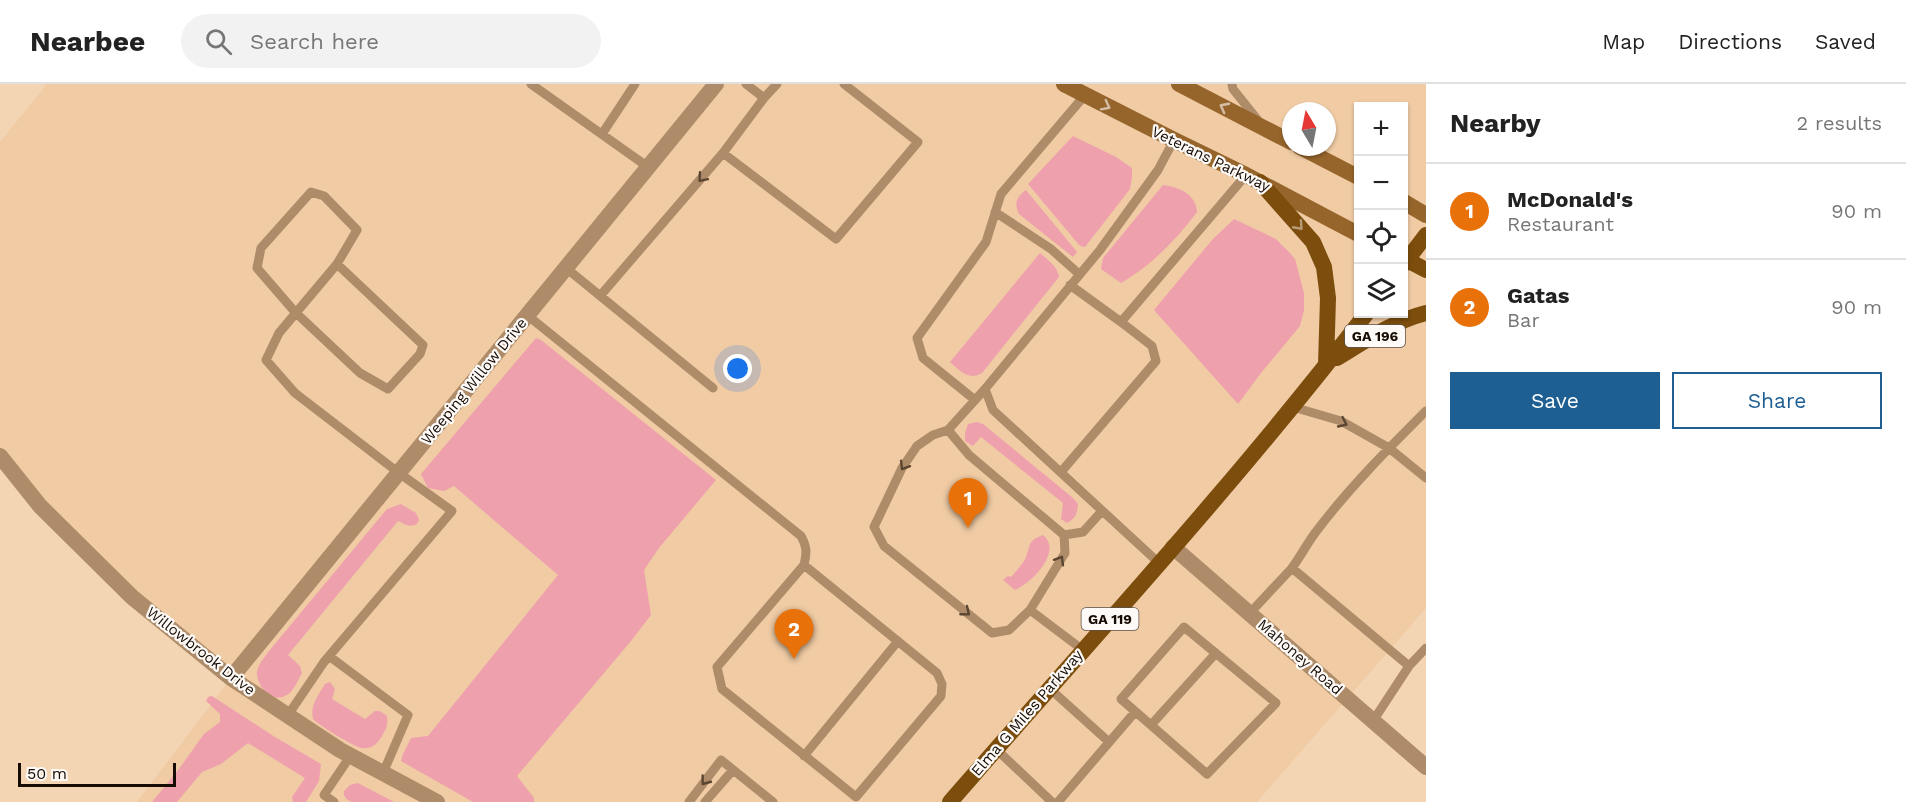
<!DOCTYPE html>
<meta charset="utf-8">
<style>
body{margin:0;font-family:"Work Sans",sans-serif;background:#f2f2f2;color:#222}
.controls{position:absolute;right:18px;top:18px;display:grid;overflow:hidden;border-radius:0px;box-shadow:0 2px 4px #0004}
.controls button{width:54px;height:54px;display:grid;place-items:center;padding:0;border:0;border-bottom:2px solid #e0e0e0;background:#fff;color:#222;font:30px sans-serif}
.compass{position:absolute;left:1282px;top:18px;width:54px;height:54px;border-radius:50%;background:#fff;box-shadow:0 2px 4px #0004;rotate:350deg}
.scale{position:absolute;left:18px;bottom:15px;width:158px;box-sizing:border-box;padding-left:6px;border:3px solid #170c03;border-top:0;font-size:16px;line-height:21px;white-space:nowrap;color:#170c03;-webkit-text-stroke:4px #fdfaf7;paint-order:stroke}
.you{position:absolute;left:738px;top:285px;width:21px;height:21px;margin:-15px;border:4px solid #fff;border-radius:50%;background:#1a73e8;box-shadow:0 0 0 9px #1a73e833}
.badge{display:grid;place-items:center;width:39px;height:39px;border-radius:50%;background:#1d5e93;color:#fff;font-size:20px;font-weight:700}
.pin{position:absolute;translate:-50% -50px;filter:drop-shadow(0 2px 3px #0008)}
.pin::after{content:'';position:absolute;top:32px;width:21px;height:18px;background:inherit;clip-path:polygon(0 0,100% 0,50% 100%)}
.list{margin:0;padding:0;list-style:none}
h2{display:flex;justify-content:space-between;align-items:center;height:78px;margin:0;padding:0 24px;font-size:26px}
h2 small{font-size:20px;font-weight:400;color:#767676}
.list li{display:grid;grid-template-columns:39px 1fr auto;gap:18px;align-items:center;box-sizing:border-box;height:96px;padding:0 24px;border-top:2px solid #e0e0e0}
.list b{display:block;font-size:22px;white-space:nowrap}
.list p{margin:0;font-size:20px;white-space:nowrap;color:#767676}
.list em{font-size:20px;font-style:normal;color:#767676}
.actions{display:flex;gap:12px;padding:18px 24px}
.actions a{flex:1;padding:14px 0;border:2px solid #1d5e93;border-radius:0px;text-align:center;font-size:21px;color:#1d5e93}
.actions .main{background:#1d5e93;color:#fff}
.icon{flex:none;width:33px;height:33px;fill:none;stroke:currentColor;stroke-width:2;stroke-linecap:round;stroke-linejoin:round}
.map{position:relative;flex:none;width:1426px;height:718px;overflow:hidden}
header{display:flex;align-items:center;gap:36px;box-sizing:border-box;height:84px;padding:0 30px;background:#fff;border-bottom:2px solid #e0e0e0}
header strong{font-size:28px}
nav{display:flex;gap:33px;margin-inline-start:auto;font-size:21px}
.search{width:420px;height:54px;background:#f2f2f2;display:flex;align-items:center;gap:15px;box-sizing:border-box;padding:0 21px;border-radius:33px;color:#767676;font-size:22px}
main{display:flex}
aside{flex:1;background:#fff}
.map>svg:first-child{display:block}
.built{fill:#f0cba4;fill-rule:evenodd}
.green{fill:#eea0ad}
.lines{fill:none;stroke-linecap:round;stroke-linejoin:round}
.service{stroke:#ae8c69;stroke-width:9}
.minor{stroke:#ae8c69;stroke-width:16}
.secondary{stroke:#96652b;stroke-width:16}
.primary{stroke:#7c4d0c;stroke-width:16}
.oneway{stroke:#d4bea5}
.oneway2{stroke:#5b4631}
.oneway3{stroke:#b69b76}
.labels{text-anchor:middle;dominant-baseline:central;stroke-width:4.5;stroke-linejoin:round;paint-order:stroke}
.shield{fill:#fdfaf7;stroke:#5c534c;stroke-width:1.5}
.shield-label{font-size:14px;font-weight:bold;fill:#170c03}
.street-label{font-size:15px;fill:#170c03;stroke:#fdfaf7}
</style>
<header>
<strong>Nearbee</strong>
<div class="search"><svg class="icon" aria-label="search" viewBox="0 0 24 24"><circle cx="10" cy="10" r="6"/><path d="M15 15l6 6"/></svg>Search here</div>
<nav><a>Map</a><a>Directions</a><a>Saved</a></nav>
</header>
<main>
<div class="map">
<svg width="1426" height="718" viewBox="0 0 1426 718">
<rect width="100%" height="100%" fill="#f3d4b3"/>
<path class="built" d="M47,0H1426V524L1257,718H137L231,594L40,422L0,368V58ZM1358,22H1404V230H1358ZM1291,27H1327V63H1291Z"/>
<path class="green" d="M1073,52L1116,73L1132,84V93L1130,105L1085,163L1080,162L1028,100Z
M1163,101C1179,103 1196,110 1197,128C1176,156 1152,181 1121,199L1101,185L1103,174Z
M1026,106L1077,168L1073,173L1019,130C1014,120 1016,113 1026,106Z
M1234,135L1276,155L1289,168L1295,175L1304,209V226L1300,242L1261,289L1238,320L1154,226L1212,156Z
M1040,169C1048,176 1058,183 1059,193L982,289C969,297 960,287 950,278Z
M536,254L541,256L716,396L659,464L644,486L651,531L631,557L517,692L534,714V718H473L401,677L403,670L411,654L428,652L558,491L454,402L444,407L428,404L421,390Z
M977,338L983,340L1073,414L1078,420C1077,430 1076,434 1067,439L1061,435L1063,419L981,353L973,362L965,357V349L968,340Z
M401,420L416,429L419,436L417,440C409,444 405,440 398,437L288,571L300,582L302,589C298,596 293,609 285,612C271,619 256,601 257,588C258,580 265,573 269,567L387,425Z
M1043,451C1063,467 1032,499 1015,506L1003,496L1008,492L1011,493C1016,487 1023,480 1026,473C1031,459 1028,457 1043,451Z
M330,598L335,605L332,615L365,635L375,627H380L387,632C388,639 387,644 383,650C379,659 371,666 361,664C351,661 320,642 313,635C310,621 318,612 325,600Z
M212,612L275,653L321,680L319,697L306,718H293L292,713L305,694L248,659L221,680L202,688L177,718H152L179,685L204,650L220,638V630L206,617L208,613Z
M358,699L394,718H352C347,716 343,713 344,707L350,701Z"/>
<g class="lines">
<path class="service" d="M531,0L648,83
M746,0L764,14L777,0
M1232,0L1233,5L1257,35
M602,50L635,0
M723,69L836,155L918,58L844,0
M995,128L1051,165L1079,190
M566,184L713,304
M1070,201L1121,238
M600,212L723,69L764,14
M527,231L801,452C807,463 807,469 804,481
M975,316L923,274L917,254L986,158L1001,110L1085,11
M1293,323L1341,337L1389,364L1426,394
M948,346L969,371L1064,451L1065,469L1030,526L1009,546L992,549L884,462L874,443L902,384L917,362L933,351L948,346L985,305
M1061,388L1156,277L1152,262L1121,238L1246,91
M1064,451L1083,448L1102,427
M1159,479L993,326L985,305L1100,166L1158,86L1174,56
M804,481L937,589L942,600L941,612L856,713L722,605L717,583Z
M1292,484C1300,473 1307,460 1315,449C1348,405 1387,366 1426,327
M1030,526L1083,566
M1249,530L1292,484L1409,582L1426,564
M1184,543L1276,619L1207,690L1121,615Z
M329,572L408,631L383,689
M1049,604L1109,658
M288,631L324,578L452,427L399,389L295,309L266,276L279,249L337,180L423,261L420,270L388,305L360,289L295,228L257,184L261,164L311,108L324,112L357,146L337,180
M1373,637L1409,582
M1151,641L1216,569
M996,665L1052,718
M804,672L898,557
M334,718L324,711L351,671
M689,718L721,676L773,718
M705,718L733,686
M1058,718L1135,628"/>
<path class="minor" d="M0,372L40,422L132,513L231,594L340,666L437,718
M1173,463L1426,683
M231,594L716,0"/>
<path class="secondary" d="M1064,0L1174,56L1246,91L1358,150
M1179,0L1291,58
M1300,63L1358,93
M1404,118L1426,131"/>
<path class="primary" d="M1260,98L1313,158L1324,183L1328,214L1326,281
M1407,176L1426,186
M1404,180L1426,151
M1337,274C1365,257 1394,237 1426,229
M950,718C1090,557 1236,399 1366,230"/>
</g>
<defs><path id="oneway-chevron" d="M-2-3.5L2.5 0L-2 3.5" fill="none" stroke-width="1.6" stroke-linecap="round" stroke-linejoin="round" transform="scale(1.5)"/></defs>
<g class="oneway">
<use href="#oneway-chevron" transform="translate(1106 22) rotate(27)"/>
<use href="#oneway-chevron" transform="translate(1224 23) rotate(-152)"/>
</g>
<g class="oneway2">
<use href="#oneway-chevron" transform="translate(702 94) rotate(131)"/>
<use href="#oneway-chevron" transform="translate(1343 339) rotate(25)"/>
<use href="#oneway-chevron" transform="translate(904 382) rotate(121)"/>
<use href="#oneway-chevron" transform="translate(1060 476) rotate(-59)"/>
<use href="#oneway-chevron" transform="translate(966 528) rotate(39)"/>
<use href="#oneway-chevron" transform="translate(705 697) rotate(127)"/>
</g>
<use class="oneway3" href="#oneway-chevron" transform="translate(1299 142) rotate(48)"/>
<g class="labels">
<g class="shield">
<rect x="1345" y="241" width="60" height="22" rx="4.5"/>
<rect x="1081.5" y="524" width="57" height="22" rx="4.5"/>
</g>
<g class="shield-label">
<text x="1375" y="252">GA 196</text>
<text x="1110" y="535">GA 119</text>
</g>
<g class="street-label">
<text transform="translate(1211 75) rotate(26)">Veterans Parkway</text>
<text transform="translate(474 297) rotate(-51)">Weeping Willow Drive</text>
<text transform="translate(201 567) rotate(38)">Willowbrook Drive</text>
<text transform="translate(1300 573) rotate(41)">Mahoney Road</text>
<text transform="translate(1027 629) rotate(-49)">Elma G Miles Parkway</text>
</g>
</g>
</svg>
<div class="controls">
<button>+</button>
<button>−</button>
<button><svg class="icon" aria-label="locate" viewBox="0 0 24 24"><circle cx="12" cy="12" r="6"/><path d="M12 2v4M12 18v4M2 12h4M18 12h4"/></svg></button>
<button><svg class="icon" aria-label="layers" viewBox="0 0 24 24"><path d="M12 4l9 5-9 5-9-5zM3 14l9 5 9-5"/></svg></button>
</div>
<svg class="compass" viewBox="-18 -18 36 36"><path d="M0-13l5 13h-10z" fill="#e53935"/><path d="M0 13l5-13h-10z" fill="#767676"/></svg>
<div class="scale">50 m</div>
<div class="you"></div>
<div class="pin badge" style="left:968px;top:444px;background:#e8710a">1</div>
<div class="pin badge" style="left:794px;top:575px;background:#e8710a">2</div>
</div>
<aside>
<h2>Nearby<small>2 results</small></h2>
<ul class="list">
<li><span class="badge" style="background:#e8710a">1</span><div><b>McDonald's</b><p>Restaurant</p></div><em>90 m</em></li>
<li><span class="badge" style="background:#e8710a">2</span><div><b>Gatas</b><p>Bar</p></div><em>90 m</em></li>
</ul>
<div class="actions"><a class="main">Save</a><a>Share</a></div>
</aside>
</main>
